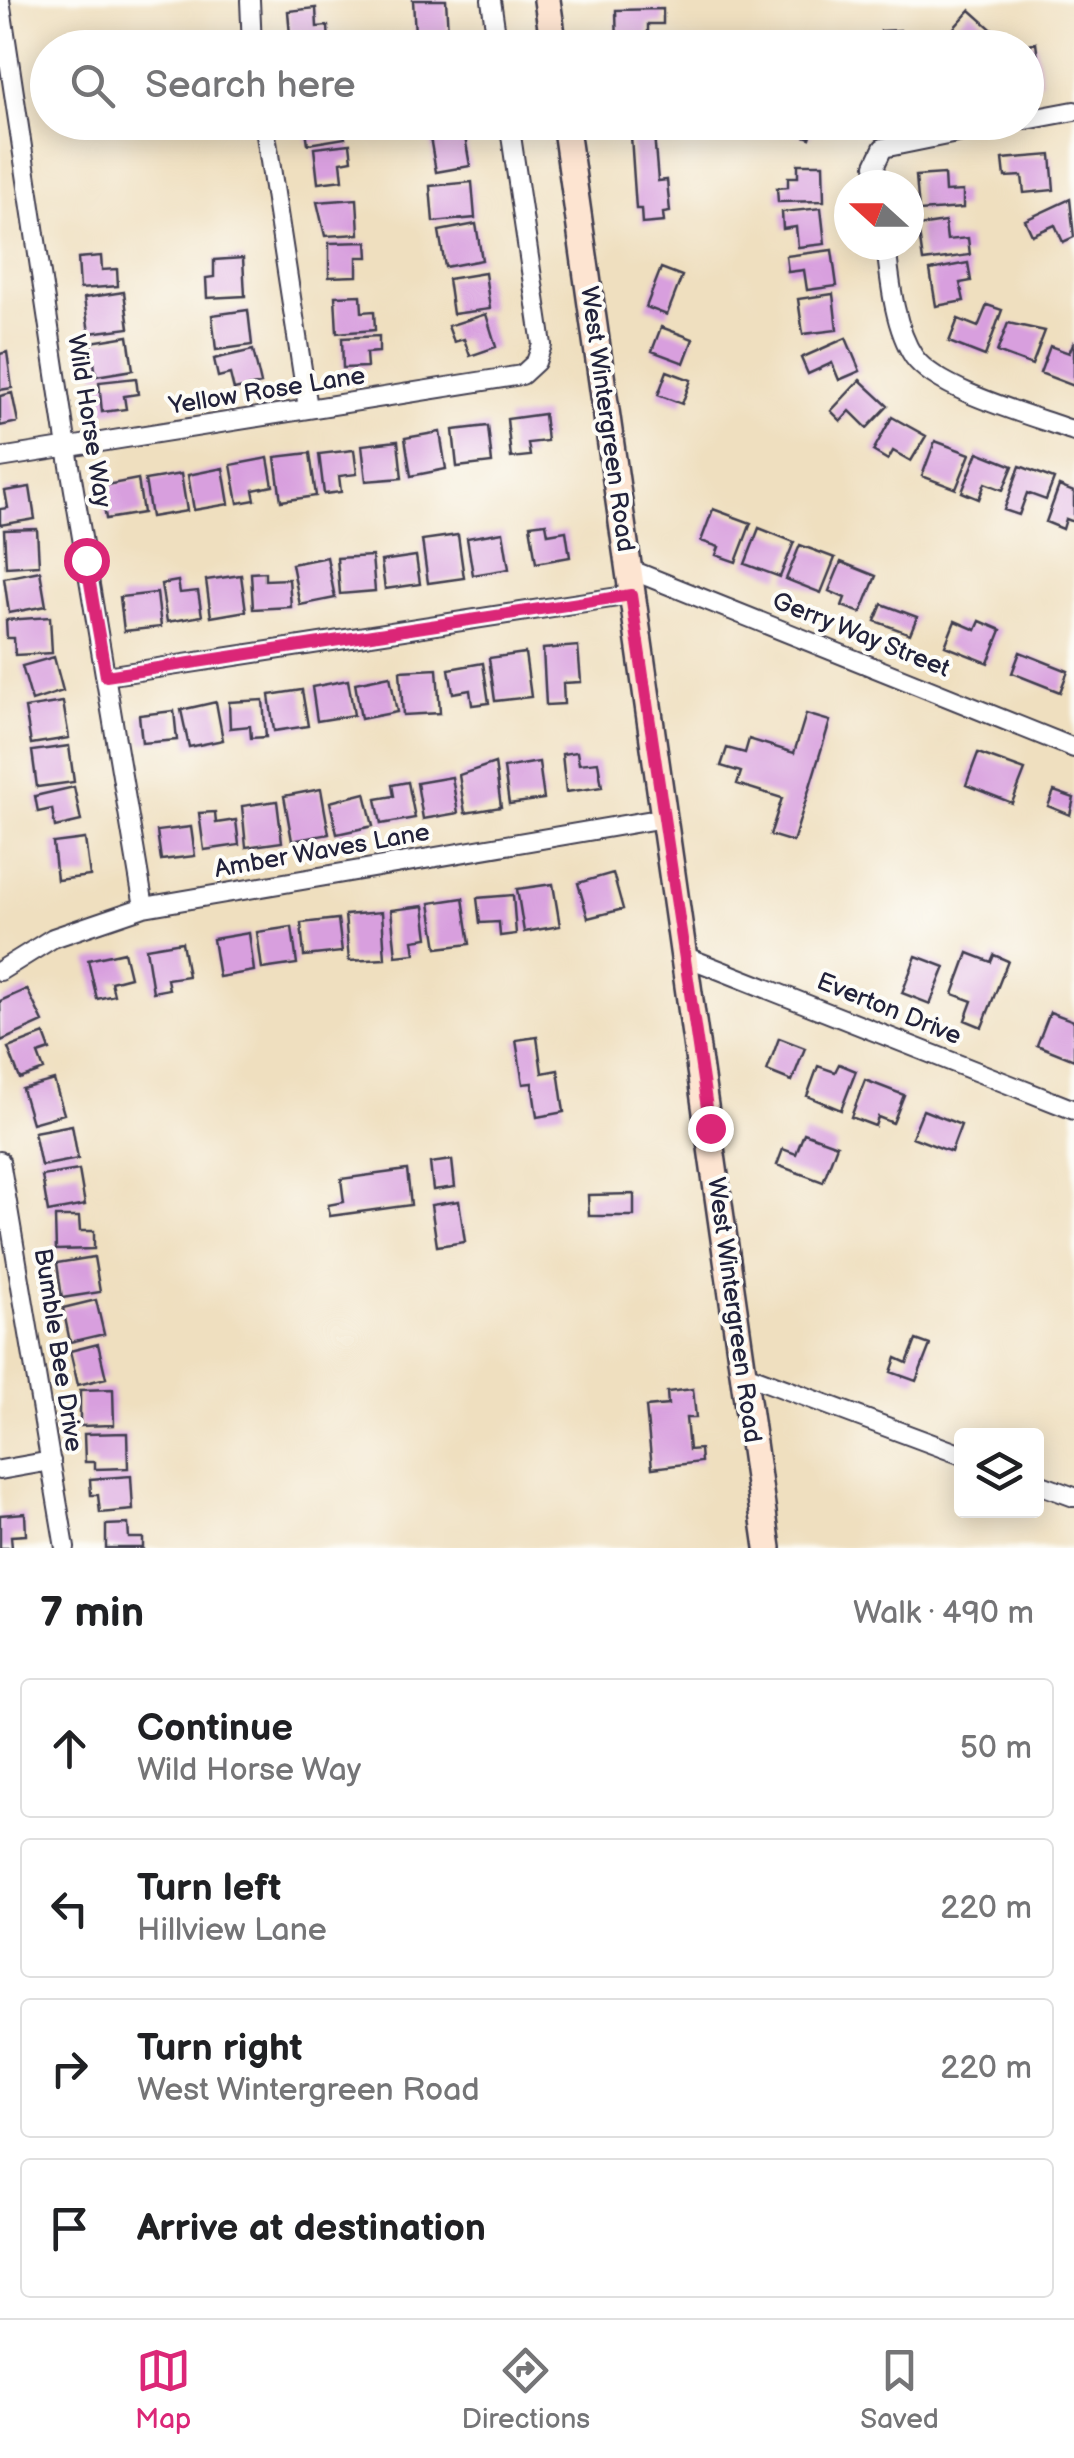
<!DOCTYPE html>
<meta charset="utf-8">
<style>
body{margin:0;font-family:"Balsamiq Sans",sans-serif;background:#f2f2f2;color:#202124}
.controls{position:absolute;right:30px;bottom:30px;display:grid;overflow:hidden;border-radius:10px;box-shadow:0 5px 25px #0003}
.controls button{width:90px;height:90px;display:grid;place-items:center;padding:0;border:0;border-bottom:2px solid #e0e0e0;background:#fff;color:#202124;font:50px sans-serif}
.compass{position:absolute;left:834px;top:170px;width:90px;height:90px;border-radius:50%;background:#fff;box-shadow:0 5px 25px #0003;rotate:291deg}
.stop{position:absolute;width:30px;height:30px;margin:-22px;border:8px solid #db2777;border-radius:50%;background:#fff}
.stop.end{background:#db2777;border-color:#fff;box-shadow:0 2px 10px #0008}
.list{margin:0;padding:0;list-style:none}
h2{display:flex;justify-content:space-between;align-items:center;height:130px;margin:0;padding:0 40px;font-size:42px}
h2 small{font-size:32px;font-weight:400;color:#757577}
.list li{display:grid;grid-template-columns:65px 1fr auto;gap:30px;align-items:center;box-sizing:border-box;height:140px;margin:0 20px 20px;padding:0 20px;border:2px solid #e0e0e0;border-radius:10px}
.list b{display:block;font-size:38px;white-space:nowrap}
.list p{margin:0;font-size:32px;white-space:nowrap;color:#757577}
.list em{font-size:32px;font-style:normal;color:#757577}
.icon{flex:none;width:55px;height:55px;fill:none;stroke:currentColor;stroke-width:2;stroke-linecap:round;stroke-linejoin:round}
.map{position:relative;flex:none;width:1074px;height:1548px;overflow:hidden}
.search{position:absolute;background:#fff;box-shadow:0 5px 25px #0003;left:30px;right:30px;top:30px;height:110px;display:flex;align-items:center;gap:25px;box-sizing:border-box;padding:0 35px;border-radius:55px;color:#757577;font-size:38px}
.sheet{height:770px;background:#fff}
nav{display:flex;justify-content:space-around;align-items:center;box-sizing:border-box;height:140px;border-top:2px solid #e0e0e0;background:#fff;font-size:28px;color:#757577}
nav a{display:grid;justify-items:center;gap:5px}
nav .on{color:#db2777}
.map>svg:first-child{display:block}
.building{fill:#d89fde}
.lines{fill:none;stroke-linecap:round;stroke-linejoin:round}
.street-casing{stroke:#413e4f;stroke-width:22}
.secondary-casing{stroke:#413e4f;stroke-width:30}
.street{stroke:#fff;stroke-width:18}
.secondary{stroke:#fde4d1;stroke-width:25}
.route{stroke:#db2777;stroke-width:12}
.labels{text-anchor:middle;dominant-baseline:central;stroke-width:8;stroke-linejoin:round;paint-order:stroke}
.street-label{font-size:25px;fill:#22223b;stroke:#fdfcf7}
</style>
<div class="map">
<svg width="1074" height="1548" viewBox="0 0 1074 1548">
<rect width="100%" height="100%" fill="#fdfcf7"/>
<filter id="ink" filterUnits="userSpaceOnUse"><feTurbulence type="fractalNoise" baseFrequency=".01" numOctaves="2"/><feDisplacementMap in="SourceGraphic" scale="20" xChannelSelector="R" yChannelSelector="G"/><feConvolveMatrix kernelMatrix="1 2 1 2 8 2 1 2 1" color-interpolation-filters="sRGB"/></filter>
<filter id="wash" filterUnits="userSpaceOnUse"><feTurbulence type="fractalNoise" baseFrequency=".0048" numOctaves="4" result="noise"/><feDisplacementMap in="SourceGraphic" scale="40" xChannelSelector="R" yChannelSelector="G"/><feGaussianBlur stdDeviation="2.25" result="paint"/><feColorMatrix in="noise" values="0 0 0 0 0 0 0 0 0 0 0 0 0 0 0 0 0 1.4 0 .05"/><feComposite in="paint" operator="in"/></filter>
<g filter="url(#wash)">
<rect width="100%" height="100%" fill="#efdfbf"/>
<g id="blocks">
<path class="building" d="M413,0H446L448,32L415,34Z
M316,8L317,27L328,26L329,44L291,48L288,11Z
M663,9V24H648V47L617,48L616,10Z
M970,10L997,34L985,48H956L945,38Z
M900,30L901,48H882L881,31Z
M1036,43L1041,82L1026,84V48L1019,45Z
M305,122H343L345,138L308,144Z
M767,122H815L810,138Z
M464,131L470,166L436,172L430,137Z
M654,134L658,181L667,180L670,212L663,213L664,222L642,224L641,209H636L631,136Z
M350,144L352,160L341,162L343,180L318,183L314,148Z
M1051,155L1054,190L1024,193L1022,176L1005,177L1003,159Z
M798,164H823L824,201L778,202L777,188L788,187V177H798Z
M944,174L945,192L963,191V208L919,211L916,176Z
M472,182L475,218L433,222L430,186Z
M357,199L359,234L325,236L317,202Z
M1070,199L1074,237L1063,242L1055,225L1032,235L1025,220Z
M821,208L825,244L798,247L796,227L783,229L782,212Z
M945,222L947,240L968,238L970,255L923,261L918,226Z
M476,224L482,260L445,267L439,231Z
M367,242L368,257H357V276L329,277V243Z
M832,250L837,286L807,290L804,270L788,272L786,256Z
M101,256L102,270L117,269L118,286L80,289L78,258Z
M243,258L245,296L207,298L206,278L214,277V260Z
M968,263L971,281L960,283L964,301L936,306L930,270Z
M661,268L682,276L667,315L646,307Z
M485,273L490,309L453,314L448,279Z
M124,292L129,328L89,333L84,298Z
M833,294L837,330L803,334L798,299Z
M361,295L362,312L374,311L375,330L337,333L335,296Z
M987,305L1002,310L985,356L949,342L958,319L978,327Z
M248,310L252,345L216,350L212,315Z
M486,314L496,347L470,356L464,339L454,342L448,326Z
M1008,323L1045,331L1032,365L997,352Z
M661,327L693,339L684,363L652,351Z
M128,336L133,370L96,376L91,342Z
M379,336V352L366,353L367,367L343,368L342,338Z
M846,338L860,371L839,380L832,363L808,374L801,358Z
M1074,341V386L1040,373L1050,346L1069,353Z
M253,350L261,384L234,390L230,374L218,377L214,359Z
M7,352L12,388L0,390V354Z
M667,371L691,380L682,404L658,395Z
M136,378L138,394L124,396L126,409L102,412L99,382Z
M860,380L888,406L867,428L850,411L841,421L831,411Z
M12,393L18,422L0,426V396Z
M544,414L547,441L528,443L530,456L511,458L507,419Z
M892,417L926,436L911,461L893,451L888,460L873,451Z
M488,426L492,463L457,467L453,430Z
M440,432L446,469L411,476L405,438Z
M398,441L402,478L366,481L362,445Z
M935,441L970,454L956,489L922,476Z
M354,450L357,474L339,476L341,492L324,494L319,454Z
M978,452L1013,466L1003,490L985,483L979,499L962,492Z
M310,453L316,496L281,501L275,457Z
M268,458L273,486L253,490L255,500L238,503L231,465Z
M1020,466L1054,479L1046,500L1027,493L1019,515L1004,510Z
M223,468L229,504L194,510L188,475Z
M181,474L187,511L151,517L145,480Z
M138,479L143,513L106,519L101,486Z
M1059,486L1074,492V522L1066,519L1063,529L1046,522Z
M30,487L35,519L0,525V509L8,508L5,491Z
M713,509L751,523L736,562L716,555L719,547L701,541Z
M546,523L548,534L566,531L570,557L536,563L530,525Z
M759,528L794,542L780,577L745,564Z
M37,529L39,565L6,567L4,530Z
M503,532L509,569L473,575L467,538Z
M458,535L464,578L428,583L422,540Z
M800,545L835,558L821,593L786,579Z
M372,556L375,591L340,594L337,558Z
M416,556L420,584L385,589L381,561Z
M327,557L335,598L300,605L292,564Z
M841,562L876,576L861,613L842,606L845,598L829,591Z
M40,571L46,606L9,613L4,578Z
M265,572V580L289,579L291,607L253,609L251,573Z
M241,575L246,611L211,617L206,580Z
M178,581L180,593L198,591L202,616L167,622L161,584Z
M157,593L161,627L124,631L120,597Z
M882,604L917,617L910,634L875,621Z
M50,617L52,653L15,655L14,638H7L6,620Z
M955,621L976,630L980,621L1001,630L988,663L945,646Z
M578,646L581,682L563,683L564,704L546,705L543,649Z
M1020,652L1068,671L1060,692L1012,673Z
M525,653L531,697L495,701L489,658Z
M54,657L63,691L32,701L22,666Z
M483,663L489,703L472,705L470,690L453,693L449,669Z
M437,669L440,713L403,715L400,671Z
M390,676L397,712L361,719L355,683Z
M348,680L354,715L317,721L312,687Z
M302,690L308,726L274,731L269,695Z
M263,700L266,737L251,738L250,726L230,728L229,702Z
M63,702L69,738L31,744L25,708Z
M216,702L223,740L189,747L181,710Z
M174,711L177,740L142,743L139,715Z
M806,714L830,721L793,842L770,835L782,798L737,784L741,772L721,766L727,748L745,753L749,739L794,753Z
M69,746L74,782L37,787L32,751Z
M577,752L579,764L598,762L602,787L566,792L562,754Z
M978,753L1025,770L1012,803L966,785Z
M539,762L544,799L509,804L504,768Z
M495,763L501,807L465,813L459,775Z
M452,777L458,813L423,819L417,783Z
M408,782L415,818L381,824L376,799L394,796L392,785Z
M74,787L81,821L55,827L52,809L38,812L35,796Z
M321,789L329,834L292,841L284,796Z
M1054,791L1074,798L1070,815L1048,806Z
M365,793L373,826L337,834L330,802Z
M277,801L282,842L246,847L242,806Z
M215,812L216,823L236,820L239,845L204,850L199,813Z
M191,827L195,856L161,860L157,831Z
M85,839L90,876L57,880L53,843Z
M613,873L623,909L588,918L578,883Z
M553,884L560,926L524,932L517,889Z
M513,895L516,934L500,936L499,922L480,923L477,898Z
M463,898L470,944L437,948L430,903Z
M424,906L428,938L413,940L415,954L396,956L391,910Z
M382,912L385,959L349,961L345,915Z
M338,919L342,952L304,956L301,923Z
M292,927L297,964L262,969L257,932Z
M249,933L254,971L219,977L213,939Z
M182,942L188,976L167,979L169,989L153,992L146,948Z
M124,952L130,977L111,982L114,995L97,999L88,960Z
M968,953L991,962L994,955L1008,961L982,1027L965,1020L972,1001L953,994Z
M916,956L945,967L930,1004L902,993Z
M27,989L43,1022L1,1041L0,1001Z
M1050,1012L1074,1021V1060L1037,1045Z
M44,1034L50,1050L38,1054L44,1070L20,1079L8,1048Z
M537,1037L542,1073L558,1070L564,1112L537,1117L532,1083L523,1084L516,1040Z
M779,1038L805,1048L792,1081L767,1071Z
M839,1064L856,1071L841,1110L807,1096L818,1066L835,1072Z
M54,1080L64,1114L32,1123L22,1089Z
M865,1080L904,1095L893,1123L878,1117L875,1126L851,1117Z
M923,1110L961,1125L951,1152L912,1137Z
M72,1125L78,1159L41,1166L34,1132Z
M804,1133L837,1145L823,1182L777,1165L783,1149L796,1154Z
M452,1160L455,1187L433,1190L430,1163Z
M79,1170L85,1205L48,1212L42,1176Z
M407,1170L411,1205L330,1216L328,1205L344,1202L341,1179Z
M634,1194V1216H589L588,1195Z
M459,1201L465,1242L437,1246L431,1205Z
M55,1217H79L80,1231H94V1249L56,1250Z
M94,1257L100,1292L62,1298L57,1263Z
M96,1300L104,1334L70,1342L63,1308Z
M916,1340L930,1345L916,1381L891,1372L896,1358L907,1363Z
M98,1344L106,1378L78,1385L70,1351Z
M113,1389L114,1425L80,1426V1390Z
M693,1389L696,1418H686L689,1450L700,1449L701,1462L652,1468L646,1407L668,1405L667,1392Z
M127,1433L128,1468L95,1469V1462H85L84,1434Z
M131,1476L133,1510L100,1513L98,1495H91L90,1479Z
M25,1513L26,1535L11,1536L12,1548H0V1515Z
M128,1524L129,1538H143V1548H106V1525Z"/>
</g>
</g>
<g filter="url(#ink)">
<use href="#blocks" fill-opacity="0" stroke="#413e4f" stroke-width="2.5"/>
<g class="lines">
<g class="street-casing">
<path id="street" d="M0,0L67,448L144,907
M250,0L252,48
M491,0L498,48
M1026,120L1074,111
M264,122L308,408
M878,185L875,165L883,148L1011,122
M886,245C890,280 894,327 914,357C938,391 1034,416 1074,431
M0,458L522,375L536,362L542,345L509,122
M629,569L1074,748
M106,676L631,595
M684,956L1074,1110
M0,971L53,938L144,907L664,818
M0,1161L65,1548
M742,1373L962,1455
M0,1470L51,1461
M1036,1483L1074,1497"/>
</g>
<g class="secondary-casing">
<path id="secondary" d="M547,0L554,48
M565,122L768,1548"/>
</g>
<use href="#street" class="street"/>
<use href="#secondary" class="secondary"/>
</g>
</g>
<g class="lines" filter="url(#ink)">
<path class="route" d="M86,560L106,676L631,595L710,1128"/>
</g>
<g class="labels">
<g class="street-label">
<text transform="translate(267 391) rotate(-9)">Yellow Rose Lane</text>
<text transform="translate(607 419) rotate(82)">West Wintergreen Road</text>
<text transform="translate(89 421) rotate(81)">Wild Horse Way</text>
<text transform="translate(861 635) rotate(22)">Gerry Way Street</text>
<text transform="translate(322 851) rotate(-10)">Amber Waves Lane</text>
<text transform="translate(889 1009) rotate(22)">Everton Drive</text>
<text transform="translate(734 1310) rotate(82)">West Wintergreen Road</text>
<text transform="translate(58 1350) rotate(81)">Bumble Bee Drive</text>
</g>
</g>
</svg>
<div class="controls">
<button><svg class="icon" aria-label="layers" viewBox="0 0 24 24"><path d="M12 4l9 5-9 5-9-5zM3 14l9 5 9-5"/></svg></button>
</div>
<svg class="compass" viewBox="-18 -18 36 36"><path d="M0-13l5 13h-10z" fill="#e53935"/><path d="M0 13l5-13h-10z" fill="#757577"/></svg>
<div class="stop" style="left:86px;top:560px"></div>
<div class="stop end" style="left:710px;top:1128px"></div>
<div class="search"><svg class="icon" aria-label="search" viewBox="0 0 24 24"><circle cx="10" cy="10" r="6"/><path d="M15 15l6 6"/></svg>Search here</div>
</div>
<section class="sheet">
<h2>7 min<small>Walk · 490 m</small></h2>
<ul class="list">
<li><svg class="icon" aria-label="ahead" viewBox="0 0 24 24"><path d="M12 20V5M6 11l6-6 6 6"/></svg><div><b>Continue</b><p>Wild Horse Way</p></div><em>50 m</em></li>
<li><svg class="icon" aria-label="left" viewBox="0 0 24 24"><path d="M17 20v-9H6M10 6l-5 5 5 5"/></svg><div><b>Turn left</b><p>Hillview Lane</p></div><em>220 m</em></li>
<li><svg class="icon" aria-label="right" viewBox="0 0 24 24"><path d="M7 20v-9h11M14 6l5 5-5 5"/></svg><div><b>Turn right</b><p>West Wintergreen Road</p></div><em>220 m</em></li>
<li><svg class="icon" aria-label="arrive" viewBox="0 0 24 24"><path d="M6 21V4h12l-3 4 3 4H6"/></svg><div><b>Arrive at destination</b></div></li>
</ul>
</section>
<nav>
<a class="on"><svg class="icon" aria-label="map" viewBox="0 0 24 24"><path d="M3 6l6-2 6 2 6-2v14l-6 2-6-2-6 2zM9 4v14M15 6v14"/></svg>Map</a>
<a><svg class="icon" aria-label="directions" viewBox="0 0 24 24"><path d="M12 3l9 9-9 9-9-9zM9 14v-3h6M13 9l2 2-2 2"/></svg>Directions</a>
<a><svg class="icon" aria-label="saved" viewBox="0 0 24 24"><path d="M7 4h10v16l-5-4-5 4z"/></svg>Saved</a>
</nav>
